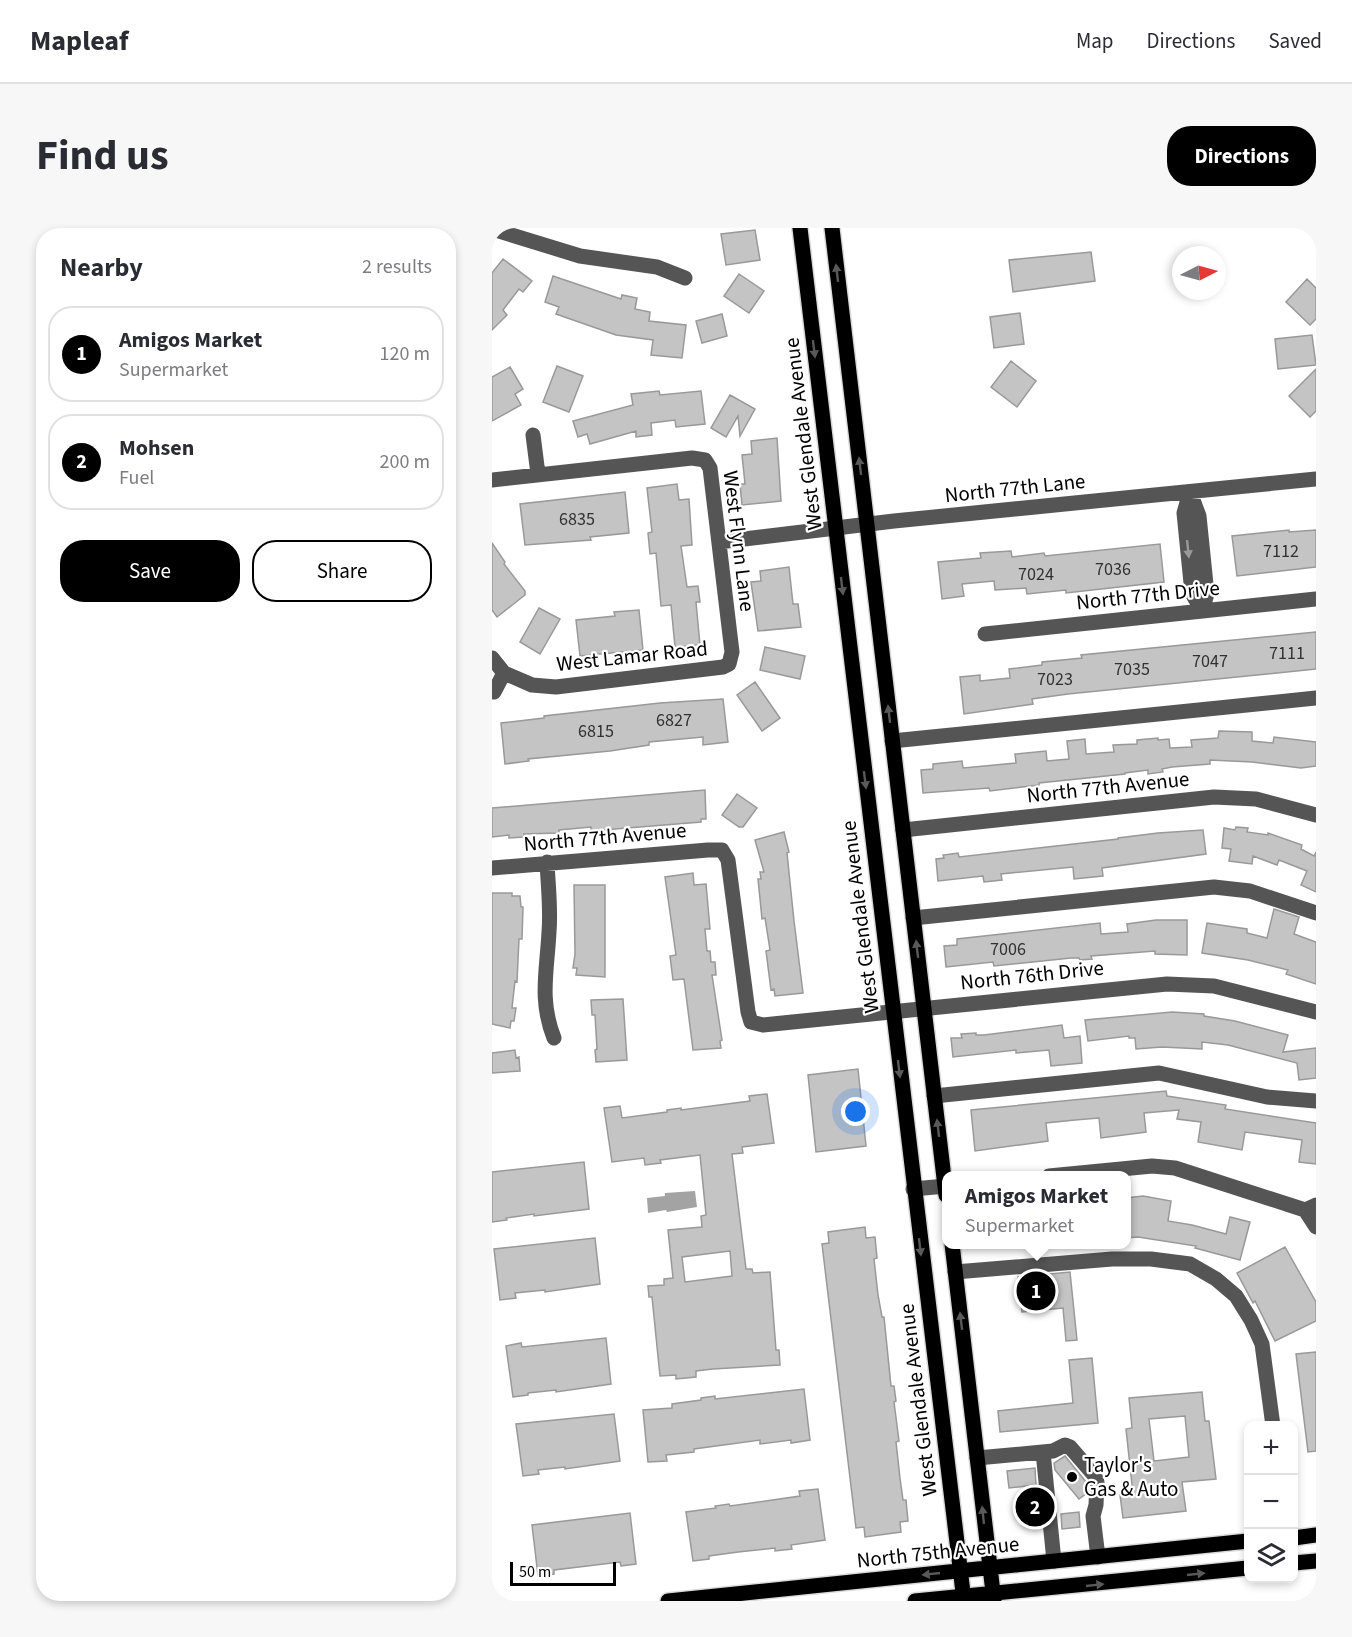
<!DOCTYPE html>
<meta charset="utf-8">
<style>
body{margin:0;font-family:"Source Sans 3",sans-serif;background:#f7f7f7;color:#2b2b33}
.controls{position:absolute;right:18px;bottom:18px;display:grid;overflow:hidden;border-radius:12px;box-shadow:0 3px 9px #0003}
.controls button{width:54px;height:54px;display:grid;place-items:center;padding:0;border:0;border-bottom:2px solid #e1e1e2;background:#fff;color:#2b2b33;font:30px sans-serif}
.compass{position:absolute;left:680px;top:18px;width:54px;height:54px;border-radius:50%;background:#fff;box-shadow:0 3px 9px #0003;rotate:84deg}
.scale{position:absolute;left:18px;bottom:15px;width:106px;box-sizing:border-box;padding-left:6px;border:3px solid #000;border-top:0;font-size:16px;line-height:21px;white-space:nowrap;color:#000;-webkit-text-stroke:4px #fff;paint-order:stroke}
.you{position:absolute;left:364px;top:884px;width:21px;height:21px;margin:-15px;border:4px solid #fff;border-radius:50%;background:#1a73e8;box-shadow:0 0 0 9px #1a73e833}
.badge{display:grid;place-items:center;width:39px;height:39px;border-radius:50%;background:#000;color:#fff;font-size:20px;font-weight:700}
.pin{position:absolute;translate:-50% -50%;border:3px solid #fff;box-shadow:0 2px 6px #0006}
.popup{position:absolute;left:450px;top:943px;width:189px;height:78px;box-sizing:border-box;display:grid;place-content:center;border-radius:12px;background:#fff;filter:drop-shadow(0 2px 4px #0005);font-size:20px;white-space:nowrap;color:#7c7c81}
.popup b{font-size:22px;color:#2b2b33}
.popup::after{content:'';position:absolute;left:50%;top:100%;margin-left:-12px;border:12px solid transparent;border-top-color:#fff}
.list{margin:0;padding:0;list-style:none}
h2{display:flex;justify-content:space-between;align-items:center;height:78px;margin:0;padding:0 24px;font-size:26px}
h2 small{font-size:20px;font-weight:400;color:#7c7c81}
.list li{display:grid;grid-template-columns:39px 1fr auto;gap:18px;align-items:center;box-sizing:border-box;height:96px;margin:0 12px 12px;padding:0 12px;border:2px solid #e1e1e2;border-radius:24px}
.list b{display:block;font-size:22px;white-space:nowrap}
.list p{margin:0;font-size:20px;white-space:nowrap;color:#7c7c81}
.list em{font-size:20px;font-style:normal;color:#7c7c81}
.actions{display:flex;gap:12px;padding:18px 24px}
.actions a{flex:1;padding:14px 0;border:2px solid #000;border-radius:24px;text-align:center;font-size:21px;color:#000}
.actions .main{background:#000;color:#fff}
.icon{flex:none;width:33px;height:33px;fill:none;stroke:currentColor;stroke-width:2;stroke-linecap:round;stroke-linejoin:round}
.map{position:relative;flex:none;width:824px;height:1373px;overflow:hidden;border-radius:24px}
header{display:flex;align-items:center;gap:36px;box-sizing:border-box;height:84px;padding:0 30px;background:#fff;border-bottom:2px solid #e1e1e2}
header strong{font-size:28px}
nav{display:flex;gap:33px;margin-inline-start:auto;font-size:21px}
.intro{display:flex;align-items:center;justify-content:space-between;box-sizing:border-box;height:144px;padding:0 36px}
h1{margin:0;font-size:42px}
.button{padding:15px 27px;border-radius:24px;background:#000;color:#fff;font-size:21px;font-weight:700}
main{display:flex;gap:36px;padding:0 36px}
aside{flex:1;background:#fff;border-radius:24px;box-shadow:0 3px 9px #0003}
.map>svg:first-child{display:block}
.water{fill:#a3a3a3}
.building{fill:#c4c4c4;stroke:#999;stroke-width:1.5;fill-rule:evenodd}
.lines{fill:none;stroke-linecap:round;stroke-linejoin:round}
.major-casing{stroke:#dbdbdb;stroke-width:18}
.minor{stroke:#555;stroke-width:15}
.major{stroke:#000;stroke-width:15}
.oneway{fill:#595959}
.oneway2{fill:#999}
.poi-dot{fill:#000;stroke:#fff;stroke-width:2}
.labels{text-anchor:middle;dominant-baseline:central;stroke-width:4.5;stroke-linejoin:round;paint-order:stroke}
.number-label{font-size:18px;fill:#313131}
.street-label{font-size:21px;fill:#000;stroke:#fff}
.poi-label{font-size:21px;fill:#000;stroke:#fff;text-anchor:start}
</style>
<header>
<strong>Mapleaf</strong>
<nav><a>Map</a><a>Directions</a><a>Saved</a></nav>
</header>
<div class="intro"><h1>Find us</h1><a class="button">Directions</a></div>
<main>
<aside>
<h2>Nearby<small>2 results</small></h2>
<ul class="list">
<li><span class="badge">1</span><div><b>Amigos Market</b><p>Supermarket</p></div><em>120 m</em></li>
<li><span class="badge">2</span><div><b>Mohsen</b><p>Fuel</p></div><em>200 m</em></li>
</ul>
<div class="actions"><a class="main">Save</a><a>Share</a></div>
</aside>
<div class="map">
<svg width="824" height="1373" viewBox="0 0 824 1373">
<rect width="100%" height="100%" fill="#fff"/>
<path class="water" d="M203,963L205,979L175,984L174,982L156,985L155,970L173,968V965Z"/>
<path class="building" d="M263,2L268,32L234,37L229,6Z
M599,24L603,53L521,64L517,32Z
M11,31L40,53L31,64L27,61L11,82L15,87L0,102V45Z
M247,46L272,63L257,85L232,68Z
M61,48L129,71L130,67L145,70L143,81L158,84L157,93L194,97L190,130L159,127L161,112L124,107L64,86L67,79L53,74Z
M815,51L824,60V91L818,97L794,74Z
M528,85L532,116L502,120L498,89Z
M230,86L235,108L210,115L204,93Z
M820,107L824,137L786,141L783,111Z
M519,133L544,153L525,179L499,159Z
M65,138L91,148L77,184L51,174Z
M18,139L31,161L23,166L29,177L0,193V149Z
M824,141V183L818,189L797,168Z
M167,163L168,167L209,163L213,196L184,199L183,192L159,195L160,207L144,209V203L98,216L95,206L86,209L81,193L141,177L139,166Z
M238,167L263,181L248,208L246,188L234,209L219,200Z
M285,210L289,273L250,277L248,256H253L250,227L260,226L259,213Z
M185,256L187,272L197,271L200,317L189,318L195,359L206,358L208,374H204L208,417L183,419L179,377L169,378L164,325L158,326L156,305L160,304L155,260Z
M133,264L137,305L98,309L99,312L33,317L28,276Z
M797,302V304L824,302V339L745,348L740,308Z
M0,315L13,334L12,336L33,363V367L5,389L0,382Z
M668,316L672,354L574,365V362L535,366L534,360L503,362L502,353L470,356L472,368L450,371L446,334L489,330L488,325L519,323L520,329L552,325L553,328Z
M297,339L301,376H306L309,399L266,403L259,354L269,353L268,343Z
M47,380L68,391L48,426L28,414Z
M147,382L151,422L88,428L84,392L123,388L122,384Z
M824,404V441L576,466L540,471L541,476L472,486L468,449L488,447V453L518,450L517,441L550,437V434L590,430L589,427Z
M273,419L313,428L308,451L268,442Z
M263,454L288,490L270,503L245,467Z
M231,471L236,514L211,517V509L157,514V517L118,523L36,531L37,533L13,536L9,495L52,490V488L168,475Z
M727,503L760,504V513L781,515L782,509L824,514V538L809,540L760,534L718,532V536L680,539L670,541L671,544L656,546V542L633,545V546L547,555V557L498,563L497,560L431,565L429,542L441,541V536L470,533L471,540L524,535L523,526L554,523L555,533L577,531L575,513L593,511L594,526L622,524L621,517L645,516V512L666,510V512L677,511L678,520L700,519L699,512L726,510Z
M213,562L214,591H209V594L99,603V599L67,602V605L32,606V609L17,610V607L0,609V580Z
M245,566L265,580L251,599H247L230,587Z
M744,599L756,600L755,604L776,607V605L810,617L809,621L822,628L824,624V664L809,657L815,643L787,632L785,637L761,628L760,636L737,633L739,621L730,620L732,600L743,602Z
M711,602L714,626L610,640L611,648L582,651L581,639L509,646L510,652L492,654L491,648L446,653L444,631L452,630L451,627L466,625L467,629L626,611V610L666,605Z
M292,604L297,624L295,625L302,693L311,765L283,768L282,761L279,762L274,723L278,722L273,690L270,691L266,651H269L268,644H272L263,612Z
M201,645L202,657L214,656L218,701H213L215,723H218L219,734H223L224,747H220L230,812L228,813L229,820L201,822L192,751L181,752L178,728L184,727L173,649Z
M82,657H113V749L84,747L85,740H81L83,726Z
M0,665H20V668H28L29,679H31L30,711H27L25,754L23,753L20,780H24L22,793H19L18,800L0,796Z
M782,681L807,689L802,706L824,714V756L794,746L796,742L756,732L710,725L715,695L755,701V705L775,710Z
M664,692H695V727L663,726V723L599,728L600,731L588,732L587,730H579L502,738L501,734L454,739L452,718L465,717V711L608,695L609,706L636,704L635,696Z
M131,771L135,832L104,834L103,822L105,821L103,787H100L99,772Z
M680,784L712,786V788L743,793L796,807L791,824L824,820V850L807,852L805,835L736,817L710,814V821L670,819L644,821L643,810H637V808L596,813L593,792Z
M570,797L572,810L588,808L590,835L559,838L557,822L524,825V822L461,829L459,810H470L469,806L484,805V807H492Z
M23,822L24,830L27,829L28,843L0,845V825Z
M366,841L374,918L324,924L316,847Z
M674,863L675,868L734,877L733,881L824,895V936L807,934L810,912L753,904L750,922L706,914L709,894L685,891L687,882L652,885L654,904L609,910L607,890L583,892L554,895L556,913L483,923L479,882Z
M275,866L282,915L250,919L251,925L240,926L254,1041H260L261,1045L278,1044L284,1122H287L288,1137L221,1141L204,1143V1149L184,1151V1147L168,1148L160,1069H157L156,1058L172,1057V1051L181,1050L176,1002L210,999L209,988L214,987L208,927L168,932L169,935L153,937L152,930L120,934L112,880L128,878L130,890L175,884V882L189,880V882L258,873L257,868ZM238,1023L240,1048L193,1054L190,1029Z
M92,934L97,981L42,988V986L14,990L15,992L0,994V944Z
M651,968L679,973L676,993L700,997L734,1006L738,989L758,994L748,1032L703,1020L704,1018L646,1009L634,1010V970Z
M373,999L374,1010L383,1009L385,1030L382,1031L386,1067L390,1089H392L399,1158H402L404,1173L402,1174L407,1213L404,1214L408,1250L411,1272H414L416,1293L408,1294L409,1304L373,1309L372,1299L364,1300L330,1016L337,1015L336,1004Z
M103,1010L108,1056L53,1064V1062L23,1065L24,1070L8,1072L2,1021Z
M793,1019L824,1074V1093L783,1113L763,1073L761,1075L745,1045Z
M578,1044L585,1112L574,1113L571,1080L530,1084L526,1049Z
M114,1110L119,1156L64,1164V1162L36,1165V1167L21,1169L14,1118L29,1115L30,1119Z
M824,1124V1223L816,1224L804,1126Z
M600,1130L606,1195L508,1204L506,1183L581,1175L577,1132Z
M312,1161L318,1212L299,1215V1212L268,1216V1212L202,1221V1224L174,1227L175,1233L156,1234L151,1182L180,1180V1176L209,1172V1170L223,1168V1171Z
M710,1164L713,1193H717L724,1251L690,1254L694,1283L631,1290L628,1267L641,1266L634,1201L640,1200L637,1170ZM693,1188L697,1229L662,1233L657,1191Z
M122,1186L128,1233L73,1241V1239L46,1242L47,1246L31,1248L24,1196Z
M573,1228L595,1255V1265L587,1271L563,1242L562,1235Z
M543,1240L544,1257L517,1260L515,1243Z
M326,1261L333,1312L299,1317L300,1321L283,1323V1320L246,1324L217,1328V1331L201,1333L194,1284L224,1280L223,1278L237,1276L238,1278L308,1268L307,1263Z
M587,1284L588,1299L570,1301L569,1286Z
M138,1285L144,1336L129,1338L128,1334L87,1339L62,1342V1346L46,1348L40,1297Z"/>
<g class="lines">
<g class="major-casing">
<path id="major" d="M308,0L472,1373
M340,0L454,967
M460,1016L502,1373
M802,1310L824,1307
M802,1335L824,1333
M176,1373L756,1313
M423,1373L756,1340"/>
</g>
<path class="minor" d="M0,1L88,28L165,39L193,50
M41,207L46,246
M0,252L200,230L213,232L218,240L240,424L237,436L231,439L64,459L40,457L12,445L0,430
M698,264L692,285L700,365L710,383
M698,264L707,288L715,366L710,383
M227,314L402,293L824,251
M493,406L824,371
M2,464L12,445
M400,513L824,470
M411,602L722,569L764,571L824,587
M55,634C56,657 59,681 57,704C55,743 47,772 62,810
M0,640L216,622H230L236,632L256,784L259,794L271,797L675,756L722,758L824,784
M421,690L722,659L758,663L824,685
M442,868L667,845L775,869L824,873
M557,948L660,938L683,940L813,982L824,977
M421,961L454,958
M813,982L824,999
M463,1044L620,1031H659L698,1036L724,1051L744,1068L759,1092L770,1116L781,1198
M551,1224L562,1333
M485,1230L561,1223L573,1217L578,1219L603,1248L605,1254L604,1277L601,1288L606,1329"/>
<use href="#major" class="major"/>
</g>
<defs><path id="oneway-solid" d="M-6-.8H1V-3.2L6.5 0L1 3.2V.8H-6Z" transform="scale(1.5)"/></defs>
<g class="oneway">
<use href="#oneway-solid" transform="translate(345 45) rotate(-97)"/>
<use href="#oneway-solid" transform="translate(322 121) rotate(83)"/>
<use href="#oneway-solid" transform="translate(368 238) rotate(-97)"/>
<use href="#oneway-solid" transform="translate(350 358) rotate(83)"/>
<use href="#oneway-solid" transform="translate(397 486) rotate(-97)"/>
<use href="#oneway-solid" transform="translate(373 552) rotate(83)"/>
<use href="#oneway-solid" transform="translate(425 721) rotate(-97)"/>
<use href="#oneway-solid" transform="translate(407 841) rotate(83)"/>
<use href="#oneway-solid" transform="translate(446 900) rotate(-97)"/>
<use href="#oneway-solid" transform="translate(428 1019) rotate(83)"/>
<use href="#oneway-solid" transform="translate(469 1093) rotate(-97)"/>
<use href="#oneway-solid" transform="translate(491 1287) rotate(-96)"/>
<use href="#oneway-solid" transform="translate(439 1346) rotate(174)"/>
<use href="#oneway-solid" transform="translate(704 1346) rotate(-6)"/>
<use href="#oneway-solid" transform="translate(603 1357) rotate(-6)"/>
</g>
<use class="oneway2" href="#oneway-solid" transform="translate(696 321) rotate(84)"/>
<circle class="poi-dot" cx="580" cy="1249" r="6"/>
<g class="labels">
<g class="number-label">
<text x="85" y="291">6835</text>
<text x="789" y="323">7112</text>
<text x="621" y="341">7036</text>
<text x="544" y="346">7024</text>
<text x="795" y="425">7111</text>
<text x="718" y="433">7047</text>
<text x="640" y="441">7035</text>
<text x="563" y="451">7023</text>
<text x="182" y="492">6827</text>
<text x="104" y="503">6815</text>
<text x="516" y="721">7006</text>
</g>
<g class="street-label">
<text transform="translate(311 206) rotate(-97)">West Glendale Avenue</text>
<text transform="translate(523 260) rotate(-6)">North 77th Lane</text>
<text transform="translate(247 313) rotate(83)">West Flynn Lane</text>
<text transform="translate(656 367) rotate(-6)">North 77th Drive</text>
<text transform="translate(140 428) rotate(-6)">West Lamar Road</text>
<text transform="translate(616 559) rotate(-6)">North 77th Avenue</text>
<text transform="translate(113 609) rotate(-5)">North 77th Avenue</text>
<text transform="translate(368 689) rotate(-97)">West Glendale Avenue</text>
<text transform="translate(540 747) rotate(-6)">North 76th Drive</text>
<text transform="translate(426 1172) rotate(-97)">West Glendale Avenue</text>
<text transform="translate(446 1324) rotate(-6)">North 75th Avenue</text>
</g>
<g class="poi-label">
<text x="592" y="1237">Taylor's<tspan x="592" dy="24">Gas &amp; Auto</tspan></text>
</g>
</g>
</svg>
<div class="controls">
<button>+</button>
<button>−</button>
<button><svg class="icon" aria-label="layers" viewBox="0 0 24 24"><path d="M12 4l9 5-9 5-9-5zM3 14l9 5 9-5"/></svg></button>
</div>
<svg class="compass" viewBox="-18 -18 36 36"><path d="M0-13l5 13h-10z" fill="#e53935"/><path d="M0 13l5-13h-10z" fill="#7c7c81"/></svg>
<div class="scale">50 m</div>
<div class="you"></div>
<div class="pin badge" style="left:544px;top:1063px">1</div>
<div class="popup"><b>Amigos Market</b>Supermarket</div>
<div class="pin badge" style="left:543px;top:1279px">2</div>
</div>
</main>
